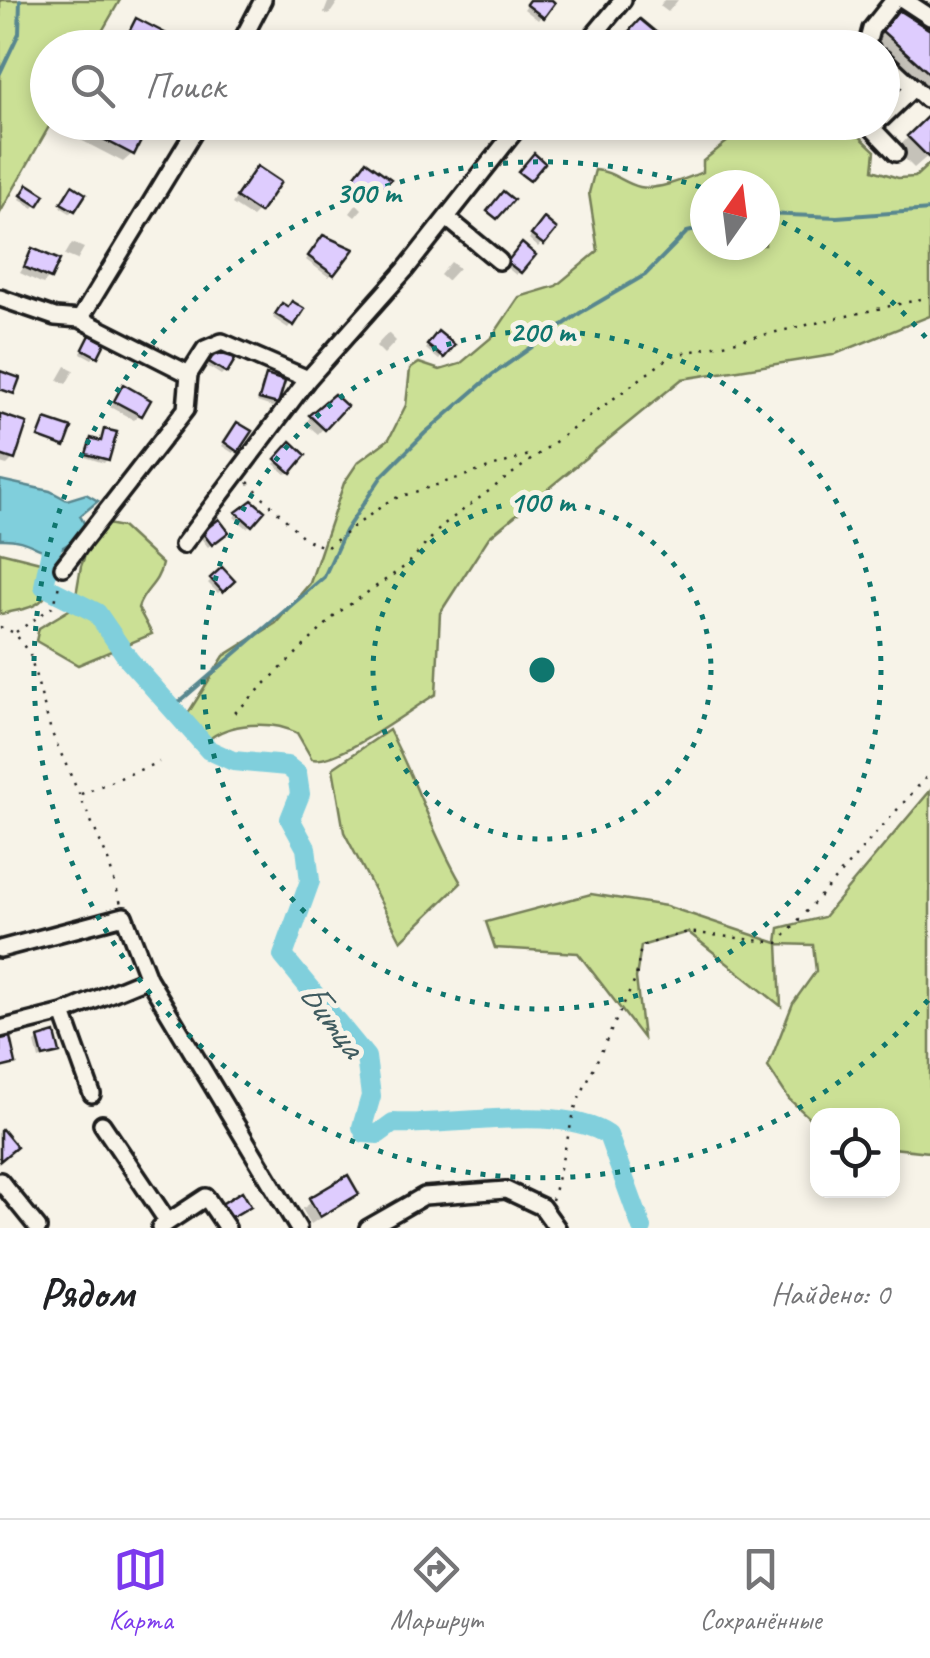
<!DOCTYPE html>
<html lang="ru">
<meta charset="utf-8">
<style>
body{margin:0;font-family:Caveat,sans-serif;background:#f2f2f2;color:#202124}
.controls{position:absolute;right:30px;bottom:30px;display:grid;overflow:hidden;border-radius:20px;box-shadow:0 5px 15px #0003}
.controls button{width:90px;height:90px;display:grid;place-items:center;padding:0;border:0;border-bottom:2px solid #e0e0e0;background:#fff;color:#202124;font:50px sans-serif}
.compass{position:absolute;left:690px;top:170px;width:90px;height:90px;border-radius:50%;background:#fff;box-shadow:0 5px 15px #0003;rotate:14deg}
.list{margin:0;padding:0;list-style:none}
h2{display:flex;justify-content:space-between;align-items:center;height:130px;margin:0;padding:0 40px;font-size:42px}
h2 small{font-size:32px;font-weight:400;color:#757577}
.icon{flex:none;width:55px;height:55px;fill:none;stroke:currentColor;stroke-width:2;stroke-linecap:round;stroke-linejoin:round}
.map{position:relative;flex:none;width:930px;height:1228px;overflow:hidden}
.search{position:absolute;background:#fff;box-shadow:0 5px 15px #0003;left:30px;right:30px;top:30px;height:110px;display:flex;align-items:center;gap:25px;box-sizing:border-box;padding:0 35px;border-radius:55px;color:#757577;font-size:38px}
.sheet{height:290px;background:#fff}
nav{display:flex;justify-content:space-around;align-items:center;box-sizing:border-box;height:140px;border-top:2px solid #e0e0e0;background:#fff;font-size:28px;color:#757577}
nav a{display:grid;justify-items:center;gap:5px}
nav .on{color:#7c3aed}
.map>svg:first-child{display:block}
.green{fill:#cbe095;stroke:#747e58;stroke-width:2.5;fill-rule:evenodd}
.water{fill:#80cfdc;stroke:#58878f;stroke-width:2.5}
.shadow{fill:#0003}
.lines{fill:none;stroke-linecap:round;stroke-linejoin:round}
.stream{stroke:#58878f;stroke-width:4}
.river{stroke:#80cfdc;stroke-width:20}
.building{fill:#deccfe;stroke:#1c1c1c;stroke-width:2.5}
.minor-casing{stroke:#1c1c1c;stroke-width:22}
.path{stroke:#1c1c1c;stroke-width:2.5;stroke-dasharray:2.5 8;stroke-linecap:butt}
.minor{stroke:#f7f3e8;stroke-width:15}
.ring{fill:none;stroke:#0f766e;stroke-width:5;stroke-dasharray:5 10}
.labels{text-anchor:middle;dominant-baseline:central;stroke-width:10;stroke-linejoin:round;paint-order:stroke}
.water-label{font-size:38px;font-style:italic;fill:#3f5b5f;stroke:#f7f3e8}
.centre{fill:#0f766e;stroke:#f7f3e8;stroke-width:5}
.ring-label{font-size:30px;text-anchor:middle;font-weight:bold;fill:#0f766e;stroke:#f7f3e8;stroke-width:10;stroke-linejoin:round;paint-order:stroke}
</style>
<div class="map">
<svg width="930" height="1228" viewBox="0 0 930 1228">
<rect width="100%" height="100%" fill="#f7f3e8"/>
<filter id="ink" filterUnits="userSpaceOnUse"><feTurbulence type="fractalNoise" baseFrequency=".01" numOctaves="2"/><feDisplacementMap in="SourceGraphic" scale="20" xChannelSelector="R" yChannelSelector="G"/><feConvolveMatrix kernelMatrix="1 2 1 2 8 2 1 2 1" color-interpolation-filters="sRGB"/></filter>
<g filter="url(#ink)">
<path class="green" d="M0,0H120L93,47L48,48V122L51,123L0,213Z
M742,122L846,123L875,151L873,170L898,178L915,177L930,163V316L833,355L682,379L489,537L440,613L436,694C408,711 337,765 312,759L297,733C272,720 228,722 207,741L187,715L224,656L276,623L310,583L344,483L358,462L389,439L406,405L410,369L419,363L440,370L460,364L492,337L519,297L556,286L598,251L589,193L595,170C613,171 623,183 640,187C658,191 687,178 703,172V161L733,137ZM705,185H765V245H705Z
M107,524L122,527L162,564C158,585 143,590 138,608L152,634L78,665L36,641L39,628L74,607L81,566L95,529Z
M0,552L40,562L49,570C54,607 29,608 0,614Z
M389,730C416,780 432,834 461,883L401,941L344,832L333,768Z
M930,791V1152L893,1148L892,1116H818L817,1125L789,1099L768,1067L793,1003L816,971L813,945L778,944L781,1006L688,932L641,946L636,978L643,1038L578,953L495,948L486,922L591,894L666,906L777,943L779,928L824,917Z"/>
<path class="water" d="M0,480L50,491L67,500L86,494L98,501L80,516L87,528C40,574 45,537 0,539Z"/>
<path class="shadow" d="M329,0H339L329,15L324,13Z
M531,0H547L552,3L538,20L524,9Z
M664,0H678L668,12L660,6Z
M898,13L930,35V98L882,55V48L871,45Z
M137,21L186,48H141L124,39Z
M930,114V154L914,168L896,150Z
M81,122H99L112,129L115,122H129L123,134L132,154L123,162L73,136Z
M363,167L387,179L379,189L375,187L368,193L352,182Z
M251,175L258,211L252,217L232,204Z
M25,191L36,204L33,208L20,199Z
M69,192L73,210L70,213L60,207Z
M357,204L362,209L355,217L350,213Z
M544,221L554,229L538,247L529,239Z
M320,241L350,250L329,277L306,260Z
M72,243L84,248L77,260L65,255Z
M522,247L532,255L516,275L505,266Z
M33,251L49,278L43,284L20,273Z
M451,262L459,268L447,281L440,275Z
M279,309L301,310L288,328L273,318Z
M388,333L396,341L384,354L376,346Z
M438,335L452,345L439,360L426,349Z
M87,342L96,355L92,359L81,353Z
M212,358L225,371L221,375L207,366Z
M66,366L74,370L66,384L58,380Z
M267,378L276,403L272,407L257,402Z
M124,387L140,414L134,420L110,407Z
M343,406L318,434L305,423L319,408Z
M0,416L13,459L7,465L0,463Z
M234,428L236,450L233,453L222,446Z
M105,431L107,459L104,463L85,457L88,444L99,443Z
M291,445L303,455L286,474L274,464Z
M252,503L261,512L247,528L234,517Z
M218,523L226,532L208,547L200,537Z
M222,570L232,580L218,593L208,583Z
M39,1040L58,1052L39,1059L35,1043Z
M347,1178L356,1194L311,1224L302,1209Z"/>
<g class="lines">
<path class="stream" d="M0,73L19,33L20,0
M765,214L837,217L930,210
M171,709L324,577L345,531L382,476L425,433L492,375L580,313L645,275L687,232L705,228"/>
<path class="river" d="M0,521L41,523L55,529L44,586L97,613L129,660L209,750L233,761L287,766L297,774L300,794L290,819L306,848L310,881L283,956L366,1057L371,1096L362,1127L365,1133L378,1134L393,1123C452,1127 559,1103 608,1135L642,1228"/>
</g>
<path class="building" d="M529,0H552L555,3L544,18L526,4Z
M898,10L930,30V74L882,31Z
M136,18L190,46L189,48H155L157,44L130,30Z
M640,19L658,34L646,48H630L621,40Z
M930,114V155L928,157L907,136Z
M82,122L114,128L117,122H132L127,133L141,141L134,155L80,127Z
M534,153L545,163L530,181L518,172Z
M366,161L391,179L384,188L379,184L374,192L354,177Z
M257,166L281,182L260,213L236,197Z
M28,184L45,195L38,206L21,195Z
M72,185L86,194L75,211L61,203Z
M503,191L514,200L497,219L487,211Z
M544,218L557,229L544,245L531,235Z
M323,235L354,249L334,275L308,256Z
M522,243L536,255L521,273L507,262Z
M32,248L60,260L51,279L24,267Z
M292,301L305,309L294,326L275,314L282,303L288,307Z
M438,331L455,345L444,358L427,345Z
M90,335L105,343L98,357L83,349Z
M215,352L236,358L227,373L209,362Z
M0,371L20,378L14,394L0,389Z
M266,375L285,381L278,404L259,399Z
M123,384L151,400L142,416L114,401Z
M334,394L347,406L325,430L309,415Z
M0,414L27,423L15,460L0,455Z
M45,419L72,428L65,447L38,437Z
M237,422L252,431L238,452L224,442Z
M104,429L117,432L109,460L86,454L91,438L101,441Z
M291,441L306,455L291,473L275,459Z
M252,500L265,511L252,526L236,512Z
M219,519L229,532L212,545L202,532Z
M222,567L235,581L223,592L210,578Z
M55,1033L60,1053L43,1057L38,1038Z
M10,1037L16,1064L0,1068V1039Z
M2,1129L17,1147L0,1161V1131Z
M348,1175L359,1194L320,1217L309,1198Z
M242,1191L251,1206L229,1219L220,1205Z"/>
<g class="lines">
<g class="minor-casing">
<path id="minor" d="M904,0L930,17
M238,48L263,0
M583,48L623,0
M871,48L867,44L871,29L894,0
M882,58L926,99
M882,118L914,87
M878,122L872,128L896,153
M447,218L499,261
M0,298L55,317L80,319L189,374L205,349L222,342L308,379
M80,319L200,122
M183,545L308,379L405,270L522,122
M63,567L186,409L189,374
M0,949L124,916L148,978L298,1228
M63,1013L92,1094
M0,1029L63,1013L148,978
M102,1124L168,1222L160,1228
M0,1181L38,1228
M168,1222L206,1197L227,1228
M368,1228L424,1196L506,1190L542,1207L557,1228"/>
</g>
<path class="path" d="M248,482L305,539L326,548L390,500L532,454
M0,627L15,633L30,655L51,731L107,857L121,904
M16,632L54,606L60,581
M235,713L339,612L407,565L443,525L671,356L930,297
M81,794L159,762
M552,1200L576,1105L636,978L641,946L688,932L778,943L930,773"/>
<use href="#minor" class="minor"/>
</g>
</g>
<g class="ring">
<circle cx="542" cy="670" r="169"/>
<circle cx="542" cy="670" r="339"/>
<path d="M928 1000A508 508 0 1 1 703 188M769 215A508 508 0 0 1 928 340"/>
</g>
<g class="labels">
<g class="water-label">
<text transform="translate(332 1019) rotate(53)">Битца</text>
</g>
</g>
<circle cx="542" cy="670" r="15" class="centre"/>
<g class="ring-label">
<text x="368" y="203">300 m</text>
<text x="542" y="342">200 m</text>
<text x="542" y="512">100 m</text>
</g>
</svg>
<div class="controls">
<button><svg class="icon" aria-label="locate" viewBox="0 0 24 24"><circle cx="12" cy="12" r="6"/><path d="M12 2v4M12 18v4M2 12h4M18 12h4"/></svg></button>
</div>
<svg class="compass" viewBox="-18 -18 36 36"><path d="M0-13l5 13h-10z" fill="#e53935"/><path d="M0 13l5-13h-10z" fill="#757577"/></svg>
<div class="search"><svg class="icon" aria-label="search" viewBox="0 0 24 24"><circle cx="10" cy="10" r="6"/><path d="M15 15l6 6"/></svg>Поиск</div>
</div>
<section class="sheet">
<h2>Рядом<small>Найдено: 0</small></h2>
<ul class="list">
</ul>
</section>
<nav>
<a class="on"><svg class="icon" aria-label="map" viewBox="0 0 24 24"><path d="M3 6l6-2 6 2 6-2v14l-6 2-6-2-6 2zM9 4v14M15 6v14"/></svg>Карта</a>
<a><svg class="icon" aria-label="directions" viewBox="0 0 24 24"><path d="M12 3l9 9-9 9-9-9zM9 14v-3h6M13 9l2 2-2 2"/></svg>Маршрут</a>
<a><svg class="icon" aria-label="saved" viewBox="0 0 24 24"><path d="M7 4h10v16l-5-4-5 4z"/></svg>Сохранённые</a>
</nav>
